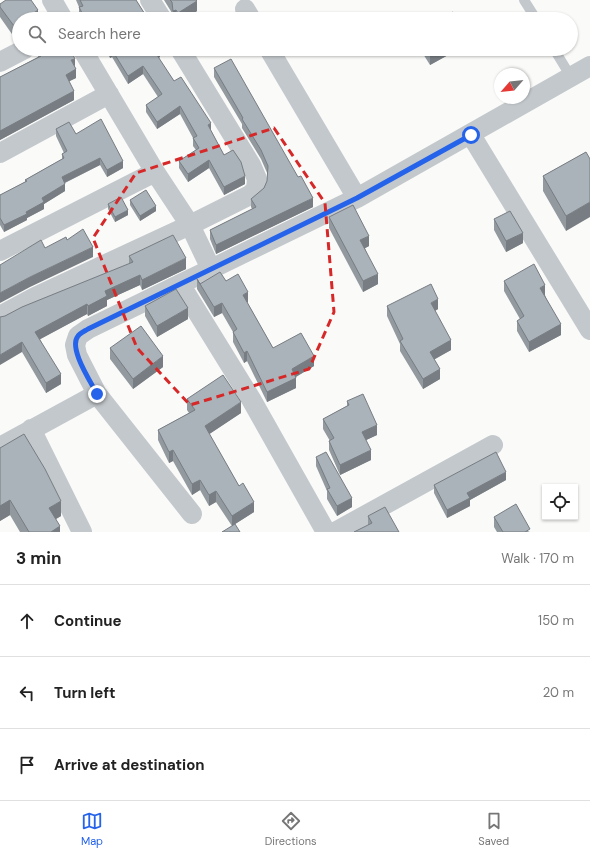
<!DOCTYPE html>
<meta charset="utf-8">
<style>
body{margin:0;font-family:"DM Sans",sans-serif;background:#f6f6f6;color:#222}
.controls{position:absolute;right:12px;bottom:12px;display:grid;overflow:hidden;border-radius:0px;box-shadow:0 1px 3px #0004}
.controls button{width:36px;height:36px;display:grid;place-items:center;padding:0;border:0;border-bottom:1px solid #e0e0e0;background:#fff;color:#222;font:20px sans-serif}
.compass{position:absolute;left:494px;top:68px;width:36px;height:36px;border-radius:50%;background:#fff;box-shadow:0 1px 3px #0004;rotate:242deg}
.stop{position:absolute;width:12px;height:12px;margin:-9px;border:3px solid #2563eb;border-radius:50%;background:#fff}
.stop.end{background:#2563eb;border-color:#fff;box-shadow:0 1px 4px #0008}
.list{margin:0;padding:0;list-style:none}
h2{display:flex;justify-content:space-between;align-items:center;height:52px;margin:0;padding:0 16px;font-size:17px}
h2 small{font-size:13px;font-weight:400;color:#767676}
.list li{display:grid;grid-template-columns:26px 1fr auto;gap:12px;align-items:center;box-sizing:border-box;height:72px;padding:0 16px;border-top:1px solid #e0e0e0}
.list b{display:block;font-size:15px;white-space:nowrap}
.list em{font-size:13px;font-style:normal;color:#767676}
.icon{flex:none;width:22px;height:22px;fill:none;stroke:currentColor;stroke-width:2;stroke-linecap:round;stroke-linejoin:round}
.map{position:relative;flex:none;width:590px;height:532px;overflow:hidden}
.search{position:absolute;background:#fff;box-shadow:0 1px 3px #0004;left:12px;right:12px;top:12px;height:44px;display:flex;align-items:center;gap:10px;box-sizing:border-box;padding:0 14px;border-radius:22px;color:#767676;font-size:15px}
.sheet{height:268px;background:#fff}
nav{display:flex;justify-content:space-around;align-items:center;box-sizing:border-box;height:56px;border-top:1px solid #e0e0e0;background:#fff;font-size:11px;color:#767676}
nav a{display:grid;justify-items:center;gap:2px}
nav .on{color:#2563eb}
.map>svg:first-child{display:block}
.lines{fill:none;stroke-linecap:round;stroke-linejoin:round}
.lane{stroke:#c3c8cc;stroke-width:10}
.street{stroke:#c3c8cc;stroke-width:20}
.wall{fill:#929a9f}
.shaded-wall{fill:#777d82}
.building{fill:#aab3b9;stroke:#777d82}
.route{stroke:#2563eb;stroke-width:5}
.marked{fill:none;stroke:#d62828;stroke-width:3;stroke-dasharray:8 5;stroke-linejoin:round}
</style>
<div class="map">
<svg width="590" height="532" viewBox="0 0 590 532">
<rect width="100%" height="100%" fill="#fafaf8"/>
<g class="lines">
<path class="lane" d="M524,0L536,19
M554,49L571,77"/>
<path class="street" d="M52,0L63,19
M150,0L162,19
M245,9L251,19
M82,49L155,172L190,225L211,269
M269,49L357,198
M0,62L25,49
M471,135L590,330
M0,153L109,94
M0,251L155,172
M180,284L251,399L326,532
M0,316L35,297L190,225L250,195L256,189L257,179L251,165L180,49
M31,429L82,532
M0,447L97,394
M192,514L97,394L77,355L75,345L78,336L88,329L357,198L590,66
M335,532L493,445"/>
</g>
<path class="wall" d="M76,0H136L148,19H81L79,15V7Z
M164,0H196L197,11L185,19H172V13Z
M0,4L38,19H19V33L14,37L0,17Z
M105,49H160V57L158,58L174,81L211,131L224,155L245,184L224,195L209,168L188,182L179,168V161L196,150L193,146V138L180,114L157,129L146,112V105L158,97L143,74L128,84L112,57L110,58Z
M420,49H459L430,65Z
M38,50L75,67L76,78L69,81L74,100L0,140V77L38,57Z
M214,68L313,207L216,254L210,239V230L252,209L251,207V199L264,188L267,181L268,175L261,159L242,128V124L214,77Z
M56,129L76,134L123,168L107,177L100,165L65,183V191L44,204V209L27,218V220L4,232L0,225V195L25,182V180L62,159V154L64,153L56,136Z
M586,152L566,231L543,191V176Z
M130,200L156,211L140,221L130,205Z
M108,204L128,215L115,222L108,209Z
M329,217L369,246L365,248L378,284L363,292L329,228Z
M494,219L523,243L506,252L494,230Z
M129,256L186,269L142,290L140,285L107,300V306L88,316L87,314L40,339L61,384L46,393L22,352L5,316L129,264Z
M197,279L200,284L226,281L248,302H247L273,348L314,366L296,377V388L267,402L247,361L244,363L233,342V332L222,313L214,317L197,289Z
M504,281L545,295L561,335L529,352L517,331V321L520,319L504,291Z
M145,306L188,319L157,337L145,316Z
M387,306L438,309L435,311L451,350L434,359L440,379L423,389L400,351V344L387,316Z
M110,348L163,367L133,389L110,359Z
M187,399L241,413L209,434L254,512L232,526L216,502L209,506L200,490L192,495L173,461L169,463L158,440V430L189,413L187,410Z
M347,401L377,435L366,440L371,460L340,475L329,450V441H330L323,429V419L347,406Z
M0,448L61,516L56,519L60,532H20L10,515L0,521Z
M316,457L352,507L337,516L327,499V491L316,466Z
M506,480L470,500V506L447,518L434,493V485Z
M368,516L399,532L368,525Z
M494,517L530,532H497L494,527Z"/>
<path class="shaded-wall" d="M197,1V11L185,19H178V13Z
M38,10V19H25Z
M176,10V19H173V11Z
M19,23V33L14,37V26Z
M160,49V57L155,60V52Z
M440,49H459L430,65V55Z
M112,50V57L110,58V51Z
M75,59V67L71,60Z
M143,66V74L128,84V76Z
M76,69V78L66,83V75Z
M74,91V100L0,140V131Z
M180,106V114L157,129V122Z
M211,123V131L208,125Z
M100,158V165L62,184V177Z
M209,160V168L188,182V174Z
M123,161V168L107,177V170Z
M245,176V184L224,195V187Z
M65,184V191L44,204V209L27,218V220L4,232V225L26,212L42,198Z
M313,198V207L216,254V245Z
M590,202V217L566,231V216Z
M156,206V211L140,221V216Z
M128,210V215L115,222V217Z
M523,233V243L506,252V241Z
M369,236V246L360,251V240Z
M93,247V257L30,287L0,303V293L30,277Z
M186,258V269L142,290V280Z
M378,274V284L363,292V281Z
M140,275V285L107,300V306L88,316V306L105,291Z
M545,285V295L540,298V288Z
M248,292V302L243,305V295Z
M438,299V309L431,313V303Z
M222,303V313L214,317V307Z
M87,304V314L35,342V332Z
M188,308V319L157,337V326Z
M561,324V335L529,352V342Z
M451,340V350L430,362V352Z
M22,342V352L0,365V355Z
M247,351V361L244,363V353Z
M163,356V367L133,389V379Z
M314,356V366L292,379V369Z
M440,369V379L423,389V379Z
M61,374V384L46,393V383Z
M296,378V388L267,402V392Z
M241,402V413L205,437V426Z
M377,425V435L362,442V432Z
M173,450V461L169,463V452Z
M371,450V460L340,475V465Z
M506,472V480L470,500V506L447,518V510L467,493Z
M200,480V490L192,495V484Z
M216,491V502L209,506V495Z
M352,498V507L337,516V506Z
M10,500V515L0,521V506Z
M61,501V516L49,523V508Z
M254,502V512L232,526V516Z
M60,526V532H51Z"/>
<path class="building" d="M6,0H31L38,10L25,19H19V23L14,26L0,7V4Z
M80,0H136L148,19H85L79,7L83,6Z
M170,0H196L197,1L178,13L176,10L173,11L172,2Z
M453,12L457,19H441Z
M41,49H70L75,59L71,60L76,69L66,75L74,91L0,131V77L41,56L38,50Z
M109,49H160L155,52L174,81L181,77L211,123L208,125L224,155L233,150L241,162L245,176L224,187L209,160L188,174L179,161L199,148L193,138L197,136L180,106L157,122L146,105L162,94L143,66L128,76L112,50L110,51Z
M426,49H440L430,55Z
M231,59L298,177L301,176L313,198L216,245L210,230L256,207L251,199L264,188L267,181L268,166L261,150L242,119L243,118L214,68Z
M101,119L123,161L107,170L100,158L62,177L65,184L42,198L44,202L26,212L27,214L4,225L0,218V195L27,181L25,180L64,158L62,154L67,151L56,129L69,122L76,134Z
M586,152L590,159V202L566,216L543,176Z
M146,190L156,206L140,216L130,200Z
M121,197L128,210L115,217L108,204Z
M353,205L369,236L360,240L378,274L363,281L329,217Z
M510,211L523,233L506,241L494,219Z
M83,229L93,247L30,277L0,293V265L41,240L45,248L66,237L67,240Z
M173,235L186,258L142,280L140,275L105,291L107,296L88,306L87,304L35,332L61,374L46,383L22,342L0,355V317L5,316L22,307L133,262L129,256Z
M534,264L545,285L540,288L561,324L529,342L517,321L524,316L504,281Z
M220,272L226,281L238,274L248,292L243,295L273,348L301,333L314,356L292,369L296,378L267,392L247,351L244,353L233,332L237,329L222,303L214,307L197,279L200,284Z
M431,284L438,299L431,303L451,340L430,352L440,369L423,379L400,341L403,339L387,306Z
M176,289L188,308L157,326L145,306Z
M141,326L163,356L133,379L110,348Z
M223,375L241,402L205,426L239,486L243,483L254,502L232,516L216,491L209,495L200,480L192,484L173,450L169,452L158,430L195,410L187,399Z
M363,394L377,425L362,432L371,450L340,465L329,441L334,438L323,419L349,405L347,401Z
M24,434L45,469L61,501L49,508L60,526L51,532H29L10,500L0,506V448Z
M326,452L352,498L337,506L327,489L330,488L316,457Z
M496,452L506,472L467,493L470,498L447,510L434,485Z
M516,504L530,529L525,532H503L494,517Z
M385,507L399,532H354L372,523L368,516Z
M235,524L240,532H222Z"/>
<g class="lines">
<path class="route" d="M97,394C91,382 68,348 78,336C80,333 85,331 88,329L357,198L471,135"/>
</g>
<path class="marked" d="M274,128L325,203L334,312L309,369L190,405L137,348L93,238L136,173Z"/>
</svg>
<div class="controls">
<button><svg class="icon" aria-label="locate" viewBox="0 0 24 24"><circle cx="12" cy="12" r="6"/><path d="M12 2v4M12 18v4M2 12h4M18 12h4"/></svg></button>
</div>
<svg class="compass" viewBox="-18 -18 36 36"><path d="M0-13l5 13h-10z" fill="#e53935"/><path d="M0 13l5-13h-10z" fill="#767676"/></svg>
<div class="stop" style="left:471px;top:135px"></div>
<div class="stop end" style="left:97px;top:394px"></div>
<div class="search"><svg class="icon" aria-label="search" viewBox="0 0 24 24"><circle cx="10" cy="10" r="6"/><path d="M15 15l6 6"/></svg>Search here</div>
</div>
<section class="sheet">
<h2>3 min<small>Walk · 170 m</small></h2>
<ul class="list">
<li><svg class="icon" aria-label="ahead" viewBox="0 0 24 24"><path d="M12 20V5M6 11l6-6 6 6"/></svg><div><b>Continue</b></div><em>150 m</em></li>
<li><svg class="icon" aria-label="left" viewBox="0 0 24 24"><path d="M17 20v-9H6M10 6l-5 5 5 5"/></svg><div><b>Turn left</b></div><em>20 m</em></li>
<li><svg class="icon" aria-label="arrive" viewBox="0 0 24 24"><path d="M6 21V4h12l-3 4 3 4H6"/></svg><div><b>Arrive at destination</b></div></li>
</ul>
</section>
<nav>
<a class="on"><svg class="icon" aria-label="map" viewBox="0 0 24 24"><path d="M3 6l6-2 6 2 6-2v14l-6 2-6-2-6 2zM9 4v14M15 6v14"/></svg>Map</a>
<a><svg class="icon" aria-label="directions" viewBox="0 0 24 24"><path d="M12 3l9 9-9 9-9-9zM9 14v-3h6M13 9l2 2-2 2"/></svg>Directions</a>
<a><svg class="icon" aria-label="saved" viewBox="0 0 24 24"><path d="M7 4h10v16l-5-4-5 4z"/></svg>Saved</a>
</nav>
